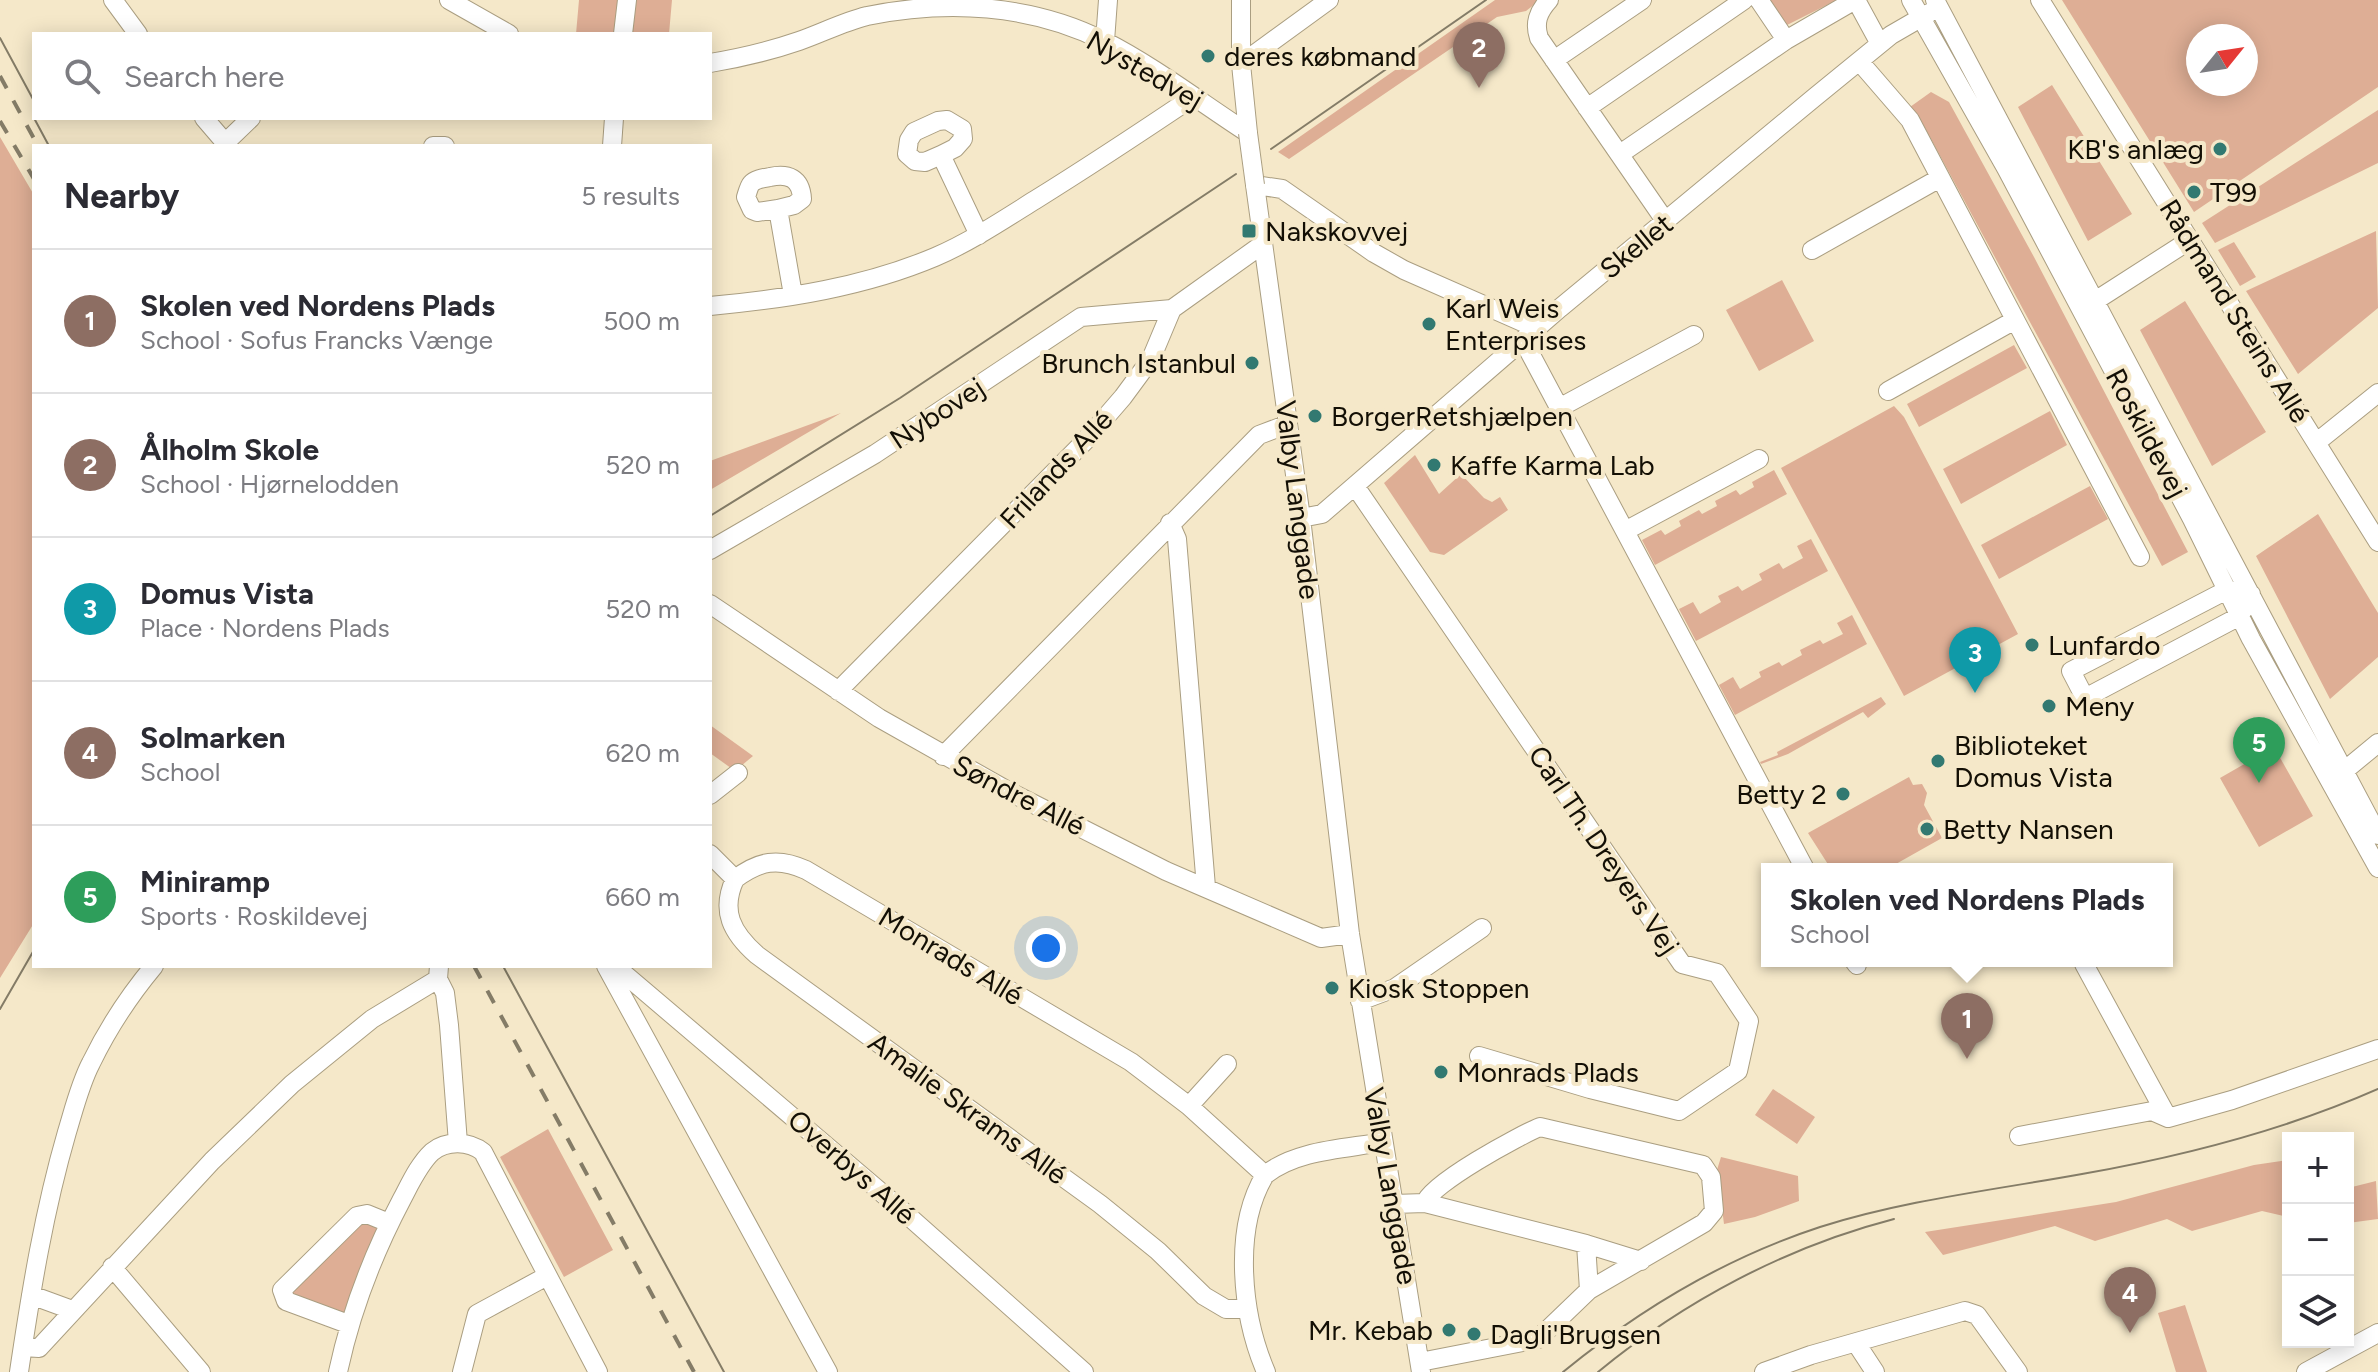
<!DOCTYPE html>
<meta charset="utf-8">
<style>
body{margin:0;font-family:Figtree,sans-serif;background:#f7f7f7;color:#2b2b33}
.controls{position:absolute;right:24px;bottom:24px;display:grid;overflow:hidden;border-radius:0px;box-shadow:0 4px 20px #0003}
.controls button{width:72px;height:72px;display:grid;place-items:center;padding:0;border:0;border-bottom:2px solid #e1e1e2;background:#fff;color:#2b2b33;font:40px sans-serif}
.compass{position:absolute;left:2186px;top:24px;width:72px;height:72px;border-radius:50%;background:#fff;box-shadow:0 4px 20px #0003;rotate:60deg}
.you{position:absolute;left:1046px;top:948px;width:28px;height:28px;margin:-20px;border:6px solid #fff;border-radius:50%;background:#1a73e8;box-shadow:0 0 0 12px #1a73e833}
.badge{display:grid;place-items:center;width:52px;height:52px;border-radius:50%;background:#327971;color:#fff;font-size:26px;font-weight:700}
.pin{position:absolute;translate:-50% -66px;filter:drop-shadow(0 2px 4px #0008)}
.pin::after{content:'';position:absolute;top:42px;width:28px;height:24px;background:inherit;clip-path:polygon(0 0,100% 0,50% 100%)}
.popup{position:absolute;left:1761px;top:863px;width:412px;height:104px;box-sizing:border-box;display:grid;place-content:center;border-radius:0px;background:#fff;filter:drop-shadow(0 2px 6px #0005);font-size:26px;white-space:nowrap;color:#7c7c81}
.popup b{font-size:30px;color:#2b2b33}
.popup::after{content:'';position:absolute;left:50%;top:100%;margin-left:-16px;border:16px solid transparent;border-top-color:#fff}
.list{margin:0;padding:0;list-style:none}
h2{display:flex;justify-content:space-between;align-items:center;height:104px;margin:0;padding:0 32px;font-size:34px}
h2 small{font-size:26px;font-weight:400;color:#7c7c81}
.list li{display:grid;grid-template-columns:52px 1fr auto;gap:24px;align-items:center;box-sizing:border-box;height:144px;padding:0 32px;border-top:2px solid #e1e1e2}
.list b{display:block;font-size:30px;white-space:nowrap}
.list p{margin:0;font-size:26px;white-space:nowrap;color:#7c7c81}
.list em{font-size:26px;font-style:normal;color:#7c7c81}
.icon{flex:none;width:44px;height:44px;fill:none;stroke:currentColor;stroke-width:2;stroke-linecap:round;stroke-linejoin:round}
.map{position:relative;flex:none;width:2378px;height:1372px;overflow:hidden}
.search{position:absolute;background:#fff;box-shadow:0 4px 20px #0003;left:32px;top:32px;width:680px;height:88px;display:flex;align-items:center;gap:20px;box-sizing:border-box;padding:0 28px;border-radius:0px;color:#7c7c81;font-size:30px}
.panel{position:absolute;background:#fff;box-shadow:0 4px 20px #0003;left:32px;top:144px;width:680px;height:824px;border-radius:0px}
.map>svg:first-child{display:block}
.green{fill:#deae95;fill-rule:evenodd}
.lines{fill:none;stroke-linecap:round;stroke-linejoin:round}
.minor-casing{stroke:#aa9e81;stroke-width:20}
.minor{stroke:#fff;stroke-width:18}
.tram{stroke:#847c67;stroke-width:2}
.rail{stroke:#847c67;stroke-width:4;stroke-dasharray:14 14;stroke-linecap:butt}
.minor-bridge-casing{stroke:#aa9e81;stroke-width:20;stroke-linecap:butt}
.minor-bridge{stroke:#fff;stroke-width:18}
.poi-dot{fill:#327971;stroke:#f5e8c9;stroke-width:3}
.labels{text-anchor:middle;dominant-baseline:central;stroke-width:8;stroke-linejoin:round;paint-order:stroke}
.poi-label{font-size:28px;fill:#130f05;stroke:#f5e8c9;text-anchor:start}
.street-label{font-size:28px;fill:#130f05;stroke:#f5e8c9}
</style>
<div class="map">
<svg width="2378" height="1372" viewBox="0 0 2378 1372">
<rect width="100%" height="100%" fill="#f5e8c9"/>
<path class="green" d="M579,0H619L616,34H576Z
M635,0H672L669,34H632Z
M1495,0H1540L1526,11L1497,17L1289,159L1278,152Z
M1768,0H1837L1785,26Z
M2062,0H2378V87L2194,212ZM2198,36H2246V84H2198Z
M2052,85L2132,214L2088,241L2018,107Z
M1931,92L1949,102L2034,257L2188,552L2162,566L1925,128L1910,107Z
M2378,110V163L2215,243L2202,223Z
M0,137L34,195V923L0,978Z
M2376,231L2378,308L2298,374L2246,291Z
M2234,242L2256,277L2240,286L2218,250Z
M1782,280L1814,341L1759,371L1726,310Z
M2185,301L2266,432L2212,466L2140,330Z
M2014,345L2027,368L1919,427L1907,404Z
M1894,406L1904,417L2018,634L1904,696L1781,468Z
M2050,411L2067,445L1961,504L1943,469Z
M841,413L710,490V461Z
M1415,455L1439,494L1461,474L1484,498L1492,502L1500,497L1508,510L1444,555L1430,552L1384,483Z
M1774,470L1787,494L1655,565L1642,540L1661,530L1665,535L1681,526L1679,521L1699,510L1702,514L1717,506L1715,501L1736,490L1740,495L1754,487L1752,482Z
M2090,486L2108,519L1999,579L1981,545Z
M2318,514L2378,613V657L2330,699L2256,556Z
M1811,539L1828,571L1696,641L1679,609L1693,602L1700,614L1721,602L1718,596L1738,586L1742,591L1762,580L1759,574L1779,563L1783,569L1803,558L1797,546Z
M1852,615L1867,644L1735,715L1719,685L1733,677L1740,689L1761,677L1759,672L1779,662L1782,666L1802,655L1800,650L1820,640L1823,644L1843,634L1837,623Z
M1881,697L1886,704L1868,718L1863,712L1788,754L1761,764L1760,762L1778,755L1777,752Z
M710,725L753,756L735,771L710,753Z
M2274,747L2313,816L2259,847L2220,778Z
M1909,777L1913,785L1922,784L1927,793L1924,805L1942,838L1887,869H1831L1808,833Z
M1773,1089L1815,1117L1797,1144L1755,1115Z
M548,1129L613,1250L564,1277L500,1157Z
M1721,1157L1798,1176L1799,1201L1755,1217L1724,1224L1717,1170Z
M2288,1160V1217L2262,1211L2192,1231L2167,1219L2095,1241L2055,1226L1943,1255L1925,1232L2116,1202L2254,1165Z
M2376,1181L2378,1219L2348,1223V1188Z
M359,1222L381,1224L344,1316L295,1301L288,1291Z
M2185,1305L2207,1372H2176L2158,1313Z"/>
<g class="lines">
<g class="minor-casing">
<path id="minor" d="M113,0L138,34
M449,0L509,34
M1241,0V64L1248,133
M1549,0C1538,12 1534,23 1539,38L1666,222
M1759,0L1786,40
M1856,0L1880,44
M1911,0L2006,168L2192,519L2251,639L2378,868
M1935,0L2378,835
M2040,0L2378,542
M623,34L627,0
M1105,41L1108,0
M1554,60L1642,0
M1859,61L1910,120L2140,557
M710,63C740,58 770,51 799,41C822,33 843,22 867,16C946,0 1031,4 1104,41C1152,65 1203,104 1248,133
M1241,64L1329,0
M1587,108L1744,0
M204,118L228,146
M225,143L251,118
M433,146H445
M612,146L614,118
M1620,154L1786,40L1855,0
M941,155L955,148L963,139L962,129L947,120L938,121L914,132L909,140L907,154L915,161L925,162L941,155L979,235
M778,209L794,205L802,199C801,178 788,173 770,177C764,178 755,179 751,184C749,186 747,194 746,197L752,210L757,212L778,209L793,295
M1812,250L1940,178
M2095,301L2190,240
M710,306C786,299 864,287 935,257C970,242 1003,220 1035,200C1088,167 1141,132 1193,97
M1523,340L1805,869
M1888,391L2015,320
M1559,408L1694,335
M2317,442L2378,393
M1355,486L1682,964L1717,973L1749,1021L1738,1071L1679,1111L1590,1089L1479,1056
M1301,518L1322,514L1560,308L1815,97L1891,35L1929,13
M1170,523L1177,539L1206,887
M1625,531L1759,459
M710,550L875,454L1081,317L1172,309
M2227,590L2251,594L2240,616L2085,698L2071,671Z
M710,604L879,718L1010,792L1166,871L1321,938L1350,934
M838,691L1085,441L1123,397L1151,359L1172,309L1263,244
M943,756L1259,435L1288,424
M2344,771L2378,743
M710,795L738,773
M710,854L735,879C759,861 778,857 806,870L1131,1062L1189,1106L1265,1175C1296,1150 1344,1149 1383,1142
M735,879C720,911 732,933 757,955L1100,1204L1158,1251L1204,1296L1226,1309H1246
M1854,961L1857,965
M2084,964L2168,1118
M439,966L438,979L445,993L449,1025L458,1143
M606,966L828,1372
M615,966L896,1205L1084,1372
M1360,1001L1395,988L1482,928
M1189,1106L1227,1064
M2019,1136L2152,1111L2168,1118L2232,1100L2378,1049
M1265,1175C1232,1230 1242,1316 1266,1372
M1394,1204L1425,1203L1586,1244L1641,1261
M1586,1244L1589,1290
M112,1267L201,1372
M31,1295L72,1310
M348,1324L286,1301L282,1290L357,1216L367,1214L389,1223
M1856,1343L1875,1372
M23,1347L39,1348L212,1161L292,1084L372,1019L438,979
M1420,1362L1538,1339L1589,1290L1704,1223L1714,1211L1711,1177L1703,1165L1540,1127C1520,1135 1430,1184 1425,1203
M19,1372C31,1291 44,1211 67,1132C74,1109 80,1084 91,1063C108,1028 129,996 154,966
M338,1372C351,1311 373,1254 402,1199C410,1184 419,1164 432,1152C447,1140 469,1141 483,1152L598,1372
M462,1372L477,1314L547,1276
M1421,1372L1350,934L1301,518L1255,185L1282,189L1374,253L1404,270L1536,328
M1764,1372L1811,1355L1965,1311L1977,1315L2018,1372
M2306,1372L2378,1333"/>
</g>
<use href="#minor" class="minor"/>
<path class="tram" d="M0,38L34,101
M34,118L49,146
M1271,149L1486,0
M710,516L900,398L1236,174
M503,966L724,1372
M0,1009L34,950
M1563,1372C1640,1309 1725,1258 1820,1227C1905,1200 1994,1190 2082,1174C2184,1156 2283,1131 2378,1089
M1598,1372C1684,1301 1786,1247 1894,1219"/>
<path class="rail" d="M0,76L38,146
M0,121L34,179
M474,966L694,1372"/>
<g class="minor-bridge-casing">
<path id="minor-bridge" d="M1248,133L1255,185"/>
</g>
<use href="#minor-bridge" class="minor-bridge"/>
</g>
<g class="poi-dot">
<circle cx="1208" cy="56" r="8"/>
<circle cx="2220" cy="149" r="8"/>
<circle cx="2194" cy="192" r="8"/>
<rect x="1241" y="223" width="16" height="16" rx="4"/>
<circle cx="1429" cy="324" r="8"/>
<circle cx="1252" cy="363" r="8"/>
<circle cx="1315" cy="416" r="8"/>
<circle cx="1434" cy="465" r="8"/>
<circle cx="2032" cy="645" r="8"/>
<circle cx="2049" cy="706" r="8"/>
<circle cx="1938" cy="761" r="8"/>
<circle cx="1843" cy="794" r="8"/>
<circle cx="1927" cy="829" r="8"/>
<circle cx="1332" cy="988" r="8"/>
<circle cx="1441" cy="1072" r="8"/>
<circle cx="1449" cy="1330" r="8"/>
<circle cx="1474" cy="1334" r="8"/>
</g>
<g class="labels">
<g class="poi-label">
<text x="1224" y="56">deres købmand</text>
<text x="2204" y="149" text-anchor="end">KB's anlæg</text>
<text x="2210" y="192">T99</text>
<text x="1265" y="231">Nakskovvej</text>
<text x="1445" y="308">Karl Weis<tspan x="1445" dy="32">Enterprises</tspan></text>
<text x="1236" y="363" text-anchor="end">Brunch Istanbul</text>
<text x="1331" y="416">BorgerRetshjælpen</text>
<text x="1450" y="465">Kaffe Karma Lab</text>
<text x="2048" y="645">Lunfardo</text>
<text x="2065" y="706">Meny</text>
<text x="1954" y="745">Biblioteket<tspan x="1954" dy="32">Domus Vista</tspan></text>
<text x="1827" y="794" text-anchor="end">Betty 2</text>
<text x="1943" y="829">Betty Nansen</text>
<text x="1348" y="988">Kiosk Stoppen</text>
<text x="1457" y="1072">Monrads Plads</text>
<text x="1433" y="1330" text-anchor="end">Mr. Kebab</text>
<text x="1490" y="1334">Dagli'Brugsen</text>
</g>
<g class="street-label">
<text transform="translate(1145 70) rotate(30)">Nystedvej</text>
<text transform="translate(1636 246) rotate(-39)">Skellet</text>
<text transform="translate(2235 311) rotate(58)">Rådmand Steins Allé</text>
<text transform="translate(937 413) rotate(-33)">Nybovej</text>
<text transform="translate(2147 433) rotate(62)">Roskildevej</text>
<text transform="translate(1056 469) rotate(-47)">Frilands Allé</text>
<text transform="translate(1298 500) rotate(83)">Valby Langgade</text>
<text transform="translate(1019 795) rotate(27)">Søndre Allé</text>
<text transform="translate(1604 850) rotate(56)">Carl Th. Dreyers Vej</text>
<text transform="translate(951 956) rotate(31)">Monrads Allé</text>
<text transform="translate(968 1108) rotate(36)">Amalie Skrams Allé</text>
<text transform="translate(852 1167) rotate(41)">Overbys Allé</text>
<text transform="translate(1391 1186) rotate(80)">Valby Langgade</text>
</g>
</g>
</svg>
<div class="controls">
<button>+</button>
<button>−</button>
<button><svg class="icon" aria-label="layers" viewBox="0 0 24 24"><path d="M12 4l9 5-9 5-9-5zM3 14l9 5 9-5"/></svg></button>
</div>
<svg class="compass" viewBox="-18 -18 36 36"><path d="M0-13l5 13h-10z" fill="#e53935"/><path d="M0 13l5-13h-10z" fill="#7c7c81"/></svg>
<div class="you"></div>
<div class="pin badge" style="left:1967px;top:1059px;background:#8d6e63">1</div>
<div class="popup"><b>Skolen ved Nordens Plads</b>School</div>
<div class="pin badge" style="left:1479px;top:88px;background:#8d6e63">2</div>
<div class="pin badge" style="left:1975px;top:693px;background:#0f9aa8">3</div>
<div class="pin badge" style="left:2130px;top:1333px;background:#8d6e63">4</div>
<div class="pin badge" style="left:2259px;top:783px;background:#2e9e5b">5</div>
<div class="search"><svg class="icon" aria-label="search" viewBox="0 0 24 24"><circle cx="10" cy="10" r="6"/><path d="M15 15l6 6"/></svg>Search here</div>
<section class="panel">
<h2>Nearby<small>5 results</small></h2>
<ul class="list">
<li><span class="badge" style="background:#8d6e63">1</span><div><b>Skolen ved Nordens Plads</b><p>School · Sofus Francks Vænge</p></div><em>500 m</em></li>
<li><span class="badge" style="background:#8d6e63">2</span><div><b>Ålholm Skole</b><p>School · Hjørnelodden</p></div><em>520 m</em></li>
<li><span class="badge" style="background:#0f9aa8">3</span><div><b>Domus Vista</b><p>Place · Nordens Plads</p></div><em>520 m</em></li>
<li><span class="badge" style="background:#8d6e63">4</span><div><b>Solmarken</b><p>School</p></div><em>620 m</em></li>
<li><span class="badge" style="background:#2e9e5b">5</span><div><b>Miniramp</b><p>Sports · Roskildevej</p></div><em>660 m</em></li>
</ul>
</section>
</div>
